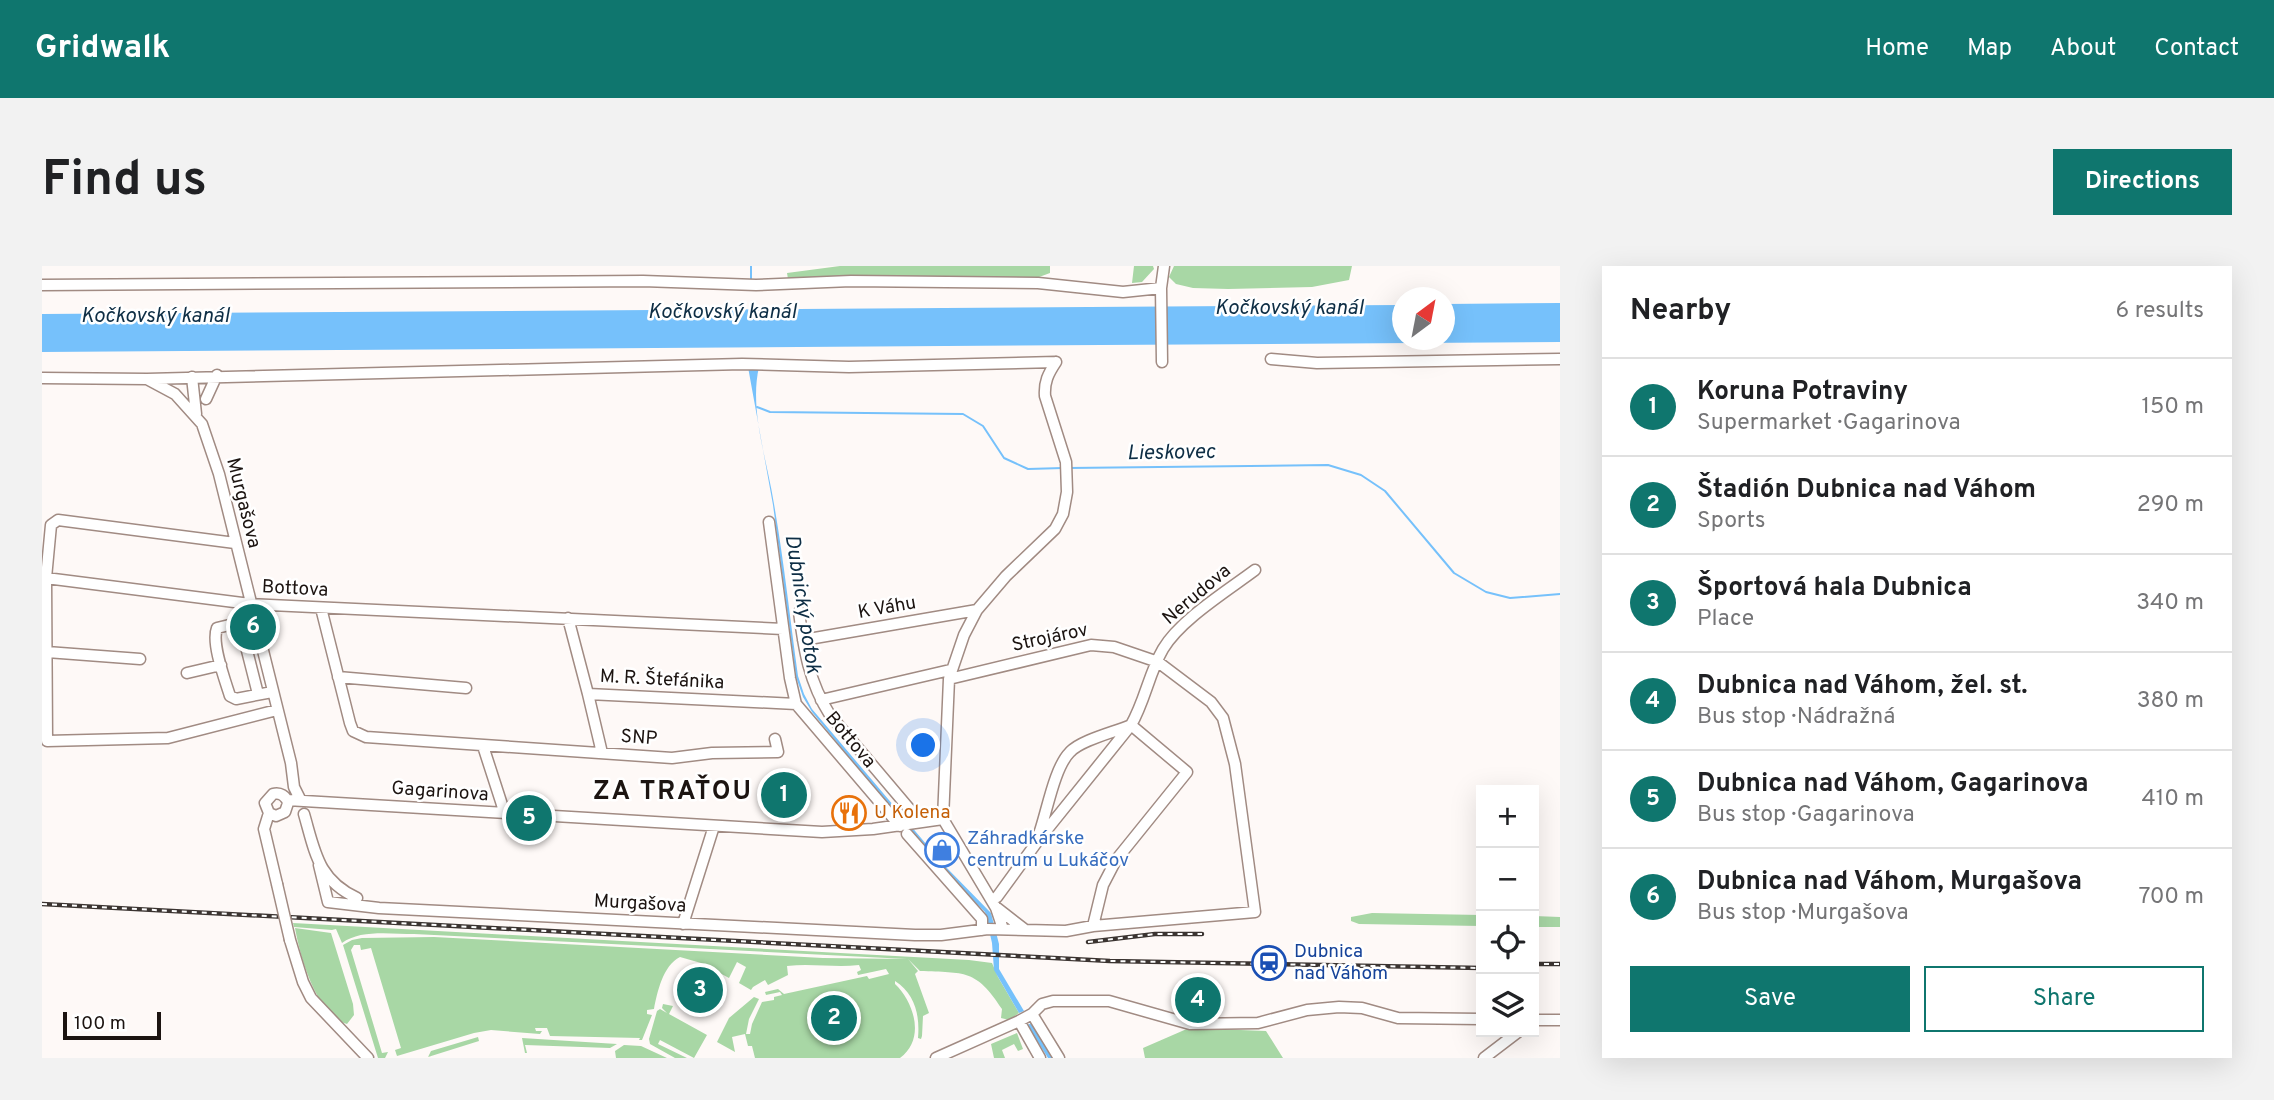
<!DOCTYPE html>
<meta charset="utf-8">
<style>
body{margin:0;font-family:Overpass,sans-serif;background:#f2f2f2;color:#202124}
.controls{position:absolute;right:21px;bottom:21px;display:grid;overflow:hidden;border-radius:0px;box-shadow:0 7px 28px #0002}
.controls button{width:63px;height:63px;display:grid;place-items:center;padding:0;border:0;border-bottom:2px solid #e0e0e0;background:#fff;color:#202124;font:35px sans-serif}
.compass{position:absolute;left:1350px;top:21px;width:63px;height:63px;border-radius:50%;background:#fff;box-shadow:0 7px 28px #0002;rotate:32deg}
.scale{position:absolute;left:21px;bottom:18px;width:98px;box-sizing:border-box;padding-left:7px;border:4px solid #1c1411;border-top:0;font-size:19px;line-height:24px;white-space:nowrap;color:#1c1411;-webkit-text-stroke:5px #fff;paint-order:stroke}
.you{position:absolute;left:882px;top:480px;width:24px;height:24px;margin:-18px;border:5px solid #fff;border-radius:50%;background:#1a73e8;box-shadow:0 0 0 10px #1a73e833}
.badge{display:grid;place-items:center;width:46px;height:46px;border-radius:50%;background:#0f766e;color:#fff;font-size:23px;font-weight:700}
.pin{position:absolute;translate:-50% -50%;border:4px solid #fff;box-shadow:0 2px 7px #0006}
.list{margin:0;padding:0;list-style:none}
h2{display:flex;justify-content:space-between;align-items:center;height:91px;margin:0;padding:0 28px;font-size:30px}
h2 small{font-size:23px;font-weight:400;color:#757577}
.list li{display:grid;grid-template-columns:46px 1fr auto;gap:21px;align-items:center;box-sizing:border-box;height:98px;padding:0 28px;border-top:2px solid #e0e0e0}
.list b{display:block;font-size:26px;white-space:nowrap}
.list p{margin:0;font-size:23px;white-space:nowrap;color:#757577}
.list em{font-size:23px;font-style:normal;color:#757577}
.actions{display:flex;gap:14px;padding:21px 28px}
.actions a{flex:1;padding:16px 0;border:2px solid #0f766e;border-radius:0px;text-align:center;font-size:24px;color:#0f766e}
.actions .main{background:#0f766e;color:#fff}
.icon{flex:none;width:38px;height:38px;fill:none;stroke:currentColor;stroke-width:2;stroke-linecap:round;stroke-linejoin:round}
.map{position:relative;flex:none;width:1518px;height:792px;overflow:hidden;border-radius:0px}
header{display:flex;align-items:center;gap:42px;box-sizing:border-box;height:98px;padding:0 35px;background:#0f766e;color:#fff}
header strong{font-size:33px}
nav{display:flex;gap:38px;margin-inline-start:auto;font-size:24px}
.intro{display:flex;align-items:center;justify-content:space-between;box-sizing:border-box;height:168px;padding:0 42px}
h1{margin:0;font-size:49px}
.button{padding:18px 32px;border-radius:0px;background:#0f766e;color:#fff;font-size:24px;font-weight:700}
main{display:flex;gap:42px;padding:0 42px}
aside{flex:1;background:#fff;border-radius:0px;box-shadow:0 7px 28px #0002}
.map>svg:first-child{display:block}
.green{fill:#a8d7a5}
.water{fill:#76c1fb}
.lines{fill:none;stroke-linecap:round;stroke-linejoin:round}
.stream{stroke:#76c1fb;stroke-width:2}
.minor-casing{stroke:#a18b83;stroke-width:13}
.minor{stroke:#fff;stroke-width:10}
.rail-casing{stroke:#3b3431;stroke-width:4.5}
.rail{stroke:#fff;stroke-width:2;stroke-dasharray:5;stroke-linecap:butt}
.minor-bridge-casing{stroke:#a18b83;stroke-width:13;stroke-linecap:butt}
.minor-bridge{stroke:#fff;stroke-width:10}
.labels{text-anchor:middle;dominant-baseline:central;stroke-width:5;stroke-linejoin:round;paint-order:stroke}
.street-label{font-size:19px;fill:#1c1411;stroke:#fff}
.food-label{font-size:19px;fill:#c56008;stroke:#fff;text-anchor:start}
.shop-label{font-size:19px;fill:#366cbe;stroke:#fff;text-anchor:start}
.transit-label{font-size:19px;fill:#164399;stroke:#fff;text-anchor:start}
.water-label{font-size:21px;font-style:italic;fill:#0e2e45;stroke:#fff}
.district-label{font-size:26px;font-weight:bold;letter-spacing:2px;fill:#1c1411;stroke:#fff}
</style>
<header>
<strong>Gridwalk</strong>
<nav><a>Home</a><a>Map</a><a>About</a><a>Contact</a></nav>
</header>
<div class="intro"><h1>Find us</h1><a class="button">Directions</a></div>
<main>
<div class="map">
<svg width="1518" height="792" viewBox="0 0 1518 792">
<rect width="100%" height="100%" fill="#fef9f7"/>
<path class="green" d="M798,0H1008V7L989,14H833L815,9L805,12L746,13L745,7Z
M1092,0H1111L1112,3L1100,16L1090,17Z
M1132,0H1310L1307,14L1270,21L1186,23L1151,22L1134,18L1127,11Z
M1330,647L1439,649V660L1317,658L1309,655V651Z
M1492,650L1518,651V661H1492Z
M251,657L927,694L950,697L956,711L977,747L967,754L959,752L960,743C934,703 923,707 878,705L866,693L876,705L873,708L887,747L881,750L880,770L879,773L876,772C878,749 873,728 853,715V718C872,736 884,773 858,792H713L710,780H706L703,768L690,771L693,786L675,776L687,752L712,731L717,733L707,753L704,768H708L710,758L720,736L732,734V731L740,729L738,726L724,729L723,726L736,723L742,728L825,710L827,713L847,708L844,703L816,709L815,706L819,704L817,699C793,702 770,697 745,700L746,709L726,719L723,714L711,721L709,724L697,717L704,701L695,696L687,712L659,697L638,691C621,699 615,727 612,743L605,744V748L610,749L600,774H597L598,772L508,770L505,762H493L494,765H500L498,768L449,764L432,767L355,790L353,784L359,782L329,682L319,684L318,679H312L309,684L340,787L346,786L343,792H336L301,679L310,674L320,672L392,671L781,692L865,693L372,668C350,668 318,663 300,677L294,663L290,664L252,661Z
M253,662L289,667L311,738L312,749L305,758C274,749 258,690 253,662Z
M621,738L631,740L627,748L665,769L652,792L618,774L616,778L645,792H633L608,778L607,773L615,745L618,743L625,747L620,742Z
M1147,762L1224,765L1241,792H1103L1101,782Z
M975,767L981,783L976,785L972,778L960,784L963,792H952L949,778Z
M436,771L437,775L386,791L389,785Z
M480,772L575,778L568,782L483,779L485,787H483Z
M582,779L599,780L625,792H574L573,785Z"/>
<path class="water" d="M1518,37V76L0,86V48L1360,39V74H1402L1403,38Z
M706,101H717C707,144 725,193 732,238C742,295 748,353 756,410L762,428L770,443L901,598L949,647L957,678V703L982,745L977,747L952,704L950,677L943,646L900,604L770,446L761,431L754,411L731,239Z
M990,757L1011,792H1006L985,759Z"/>
<g class="lines">
<path class="stream" d="M709,0V15
M715,141L728,146L921,148L941,160L962,192L986,203L1021,202
M1027,202L1286,199L1319,209L1343,225L1412,307L1444,326L1468,332L1518,328"/>
<g class="minor-casing">
<path id="minor" d="M0,19L601,15L714,19L809,15L996,17L1081,26L1119,22
M1229,93L1275,97L1518,93
M1120,96L1119,22L1122,0
M150,111L154,148
M0,112L105,113L133,128L160,158L177,208L249,497L252,521L258,533
M105,113L700,98L807,101L1014,96
M164,133L175,109
M727,256L748,412L754,438L858,560
M193,277L16,254L9,259L4,312L5,475L126,472L235,444
M4,312L208,338L741,363
M279,342L308,457L311,465L324,471L630,492L670,487L736,486L733,473
M757,346C762,384 767,416 788,449L870,546L886,555
M526,352L546,428
M212,353L175,362C169,377 183,414 188,430L194,433L230,426
M198,357L216,428
M761,374L935,344
M5,386L98,393
M145,407L179,399
M296,411L424,422
M779,434L908,404
M441,480L463,548
M560,487L546,428L754,438
M245,534L780,566L831,563L901,553
M227,547L234,550L243,546L246,537C244,530 238,526 231,528L223,537L227,547L222,563L235,618
M262,548C273,586 276,614 315,632
M865,568L940,653V664
M997,568C1005,546 1012,502 1028,486C1039,474 1073,466 1089,459L1145,506L1074,594L1061,619L1051,660
M277,599L286,636L337,642L873,669H899L946,663L1024,665L1051,660L1213,646L1193,498L1181,452L1169,436L1116,396L1072,381L1049,379L907,413
M950,634L955,631L995,576L1089,459C1103,435 1107,407 1121,383C1138,354 1185,325 1213,304
M955,642L982,663
M641,658L672,560
M961,663L954,642L901,553L907,413L922,369L935,344L964,310L1013,263L1021,248L1025,226L1024,196L1003,130C1002,116 1006,108 1014,96
M248,674L261,716L269,732L326,792
M990,748L1017,792
M1492,754H1518
M977,755L998,792
M894,792L977,755L990,748L1000,738L1011,735H1067L1148,758L1216,757L1265,744L1297,741L1320,742L1356,752L1439,753
M1442,792L1476,766"/>
</g>
<use href="#minor" class="minor"/>
<g class="rail-casing">
<path id="rail" d="M0,638L1068,695L1439,702
M1046,676L1113,668H1160
M1492,698H1518"/>
</g>
<use href="#rail" class="rail"/>
<g class="minor-bridge-casing">
<path id="minor-bridge" d="M235,618L248,674"/>
</g>
<use href="#minor-bridge" class="minor-bridge"/>
</g>
<defs>
<g id="restaurant-ring" transform="scale(1.75)"><circle r="9.5" fill="#fff" stroke="#e8710a" stroke-width="1.5"/><path d="M-5-6h1v4h1v-4h1v4h1v-4h1v5L-1.5 .5V6h-2V.5L-5-1ZM5-6V6H3V1.5H1.5Q1.5-4 5-6Z" fill="#e8710a"/></g>
<g id="shop-ring" transform="scale(1.75)"><circle r="9.5" fill="#fff" stroke="#3f7fe0" stroke-width="1.5"/><path d="M-5-2.5h2.3a2.7 3.5 0 0 1 5.4 0H5L5.5 6h-11ZM-1.5-2.5h3a1.5 2.3 0 0 0-3 0Z" fill="#3f7fe0"/></g>
<g id="station-ring" transform="scale(1.75)"><circle r="9.5" fill="#fff" stroke="#1a4fb4" stroke-width="1.5"/><path d="M-3-6H3Q5-6 5-4V2Q5 4 3 4L4.5 6H3L1.5 4h-3L-3 6H-4.5L-3 4Q-5 4-5 2V-4Q-5-6-3-6ZM-3.5-4v3h7v-3ZM-3.5 1v1.5H-2V1ZM2 1v1.5H3.5V1Z" fill="#1a4fb4"/></g>
</defs>
<g fill-rule="evenodd">
<use href="#restaurant-ring" x="807" y="547"/>
<use href="#shop-ring" x="900" y="584"/>
<use href="#station-ring" x="1227" y="697"/>
</g>
<g class="labels">
<g class="street-label">
<text transform="translate(201 237) rotate(76)">Murgašova</text>
<text transform="translate(253 323) rotate(3)">Bottova</text>
<text transform="translate(1155 329) rotate(-40)">Nerudova</text>
<text transform="translate(845 342) rotate(-10)">K Váhu</text>
<text transform="translate(1008 372) rotate(-12)">Strojárov</text>
<text transform="translate(620 414) rotate(3)">M. R. Štefánika</text>
<text transform="translate(597 472) rotate(4)">SNP</text>
<text transform="translate(808 474) rotate(50)">Bottova</text>
<text transform="translate(398 526) rotate(4)">Gagarinova</text>
<text transform="translate(598 638) rotate(3)">Murgašova</text>
</g>
<g class="food-label">
<text x="832" y="547">U Kolena</text>
</g>
<g class="shop-label">
<text x="925" y="573">Záhradkárske<tspan x="925" dy="22">centrum u Lukáčov</tspan></text>
</g>
<g class="transit-label">
<text x="1252" y="686">Dubnica<tspan x="1252" dy="22">nad Váhom</tspan></text>
</g>
<g class="water-label">
<text x="1247" y="42">Kočkovský kanál</text>
<text x="680" y="46">Kočkovský kanál</text>
<text x="113" y="50">Kočkovský kanál</text>
<text transform="translate(1129 187) rotate(-1)">Lieskovec</text>
<text transform="translate(760 338) rotate(81)">Dubnický potok</text>
</g>
<g class="district-label">
<text x="631" y="526">ZA TRAŤOU</text>
</g>
</g>
</svg>
<div class="controls">
<button>+</button>
<button>−</button>
<button><svg class="icon" aria-label="locate" viewBox="0 0 24 24"><circle cx="12" cy="12" r="6"/><path d="M12 2v4M12 18v4M2 12h4M18 12h4"/></svg></button>
<button><svg class="icon" aria-label="layers" viewBox="0 0 24 24"><path d="M12 4l9 5-9 5-9-5zM3 14l9 5 9-5"/></svg></button>
</div>
<svg class="compass" viewBox="-18 -18 36 36"><path d="M0-13l5 13h-10z" fill="#e53935"/><path d="M0 13l5-13h-10z" fill="#757577"/></svg>
<div class="scale">100 m</div>
<div class="you"></div>
<div class="pin badge" style="left:742px;top:529px">1</div>
<div class="pin badge" style="left:792px;top:752px">2</div>
<div class="pin badge" style="left:658px;top:724px">3</div>
<div class="pin badge" style="left:1156px;top:734px">4</div>
<div class="pin badge" style="left:487px;top:552px">5</div>
<div class="pin badge" style="left:211px;top:361px">6</div>
</div>
<aside>
<h2>Nearby<small>6 results</small></h2>
<ul class="list">
<li><span class="badge">1</span><div><b>Koruna Potraviny</b><p>Supermarket · Gagarinova</p></div><em>150 m</em></li>
<li><span class="badge">2</span><div><b>Štadión Dubnica nad Váhom</b><p>Sports</p></div><em>290 m</em></li>
<li><span class="badge">3</span><div><b>Športová hala Dubnica</b><p>Place</p></div><em>340 m</em></li>
<li><span class="badge">4</span><div><b>Dubnica nad Váhom, žel. st.</b><p>Bus stop · Nádražná</p></div><em>380 m</em></li>
<li><span class="badge">5</span><div><b>Dubnica nad Váhom, Gagarinova</b><p>Bus stop · Gagarinova</p></div><em>410 m</em></li>
<li><span class="badge">6</span><div><b>Dubnica nad Váhom, Murgašova</b><p>Bus stop · Murgašova</p></div><em>700 m</em></li>
</ul>
<div class="actions"><a class="main">Save</a><a>Share</a></div>
</aside>
</main>
